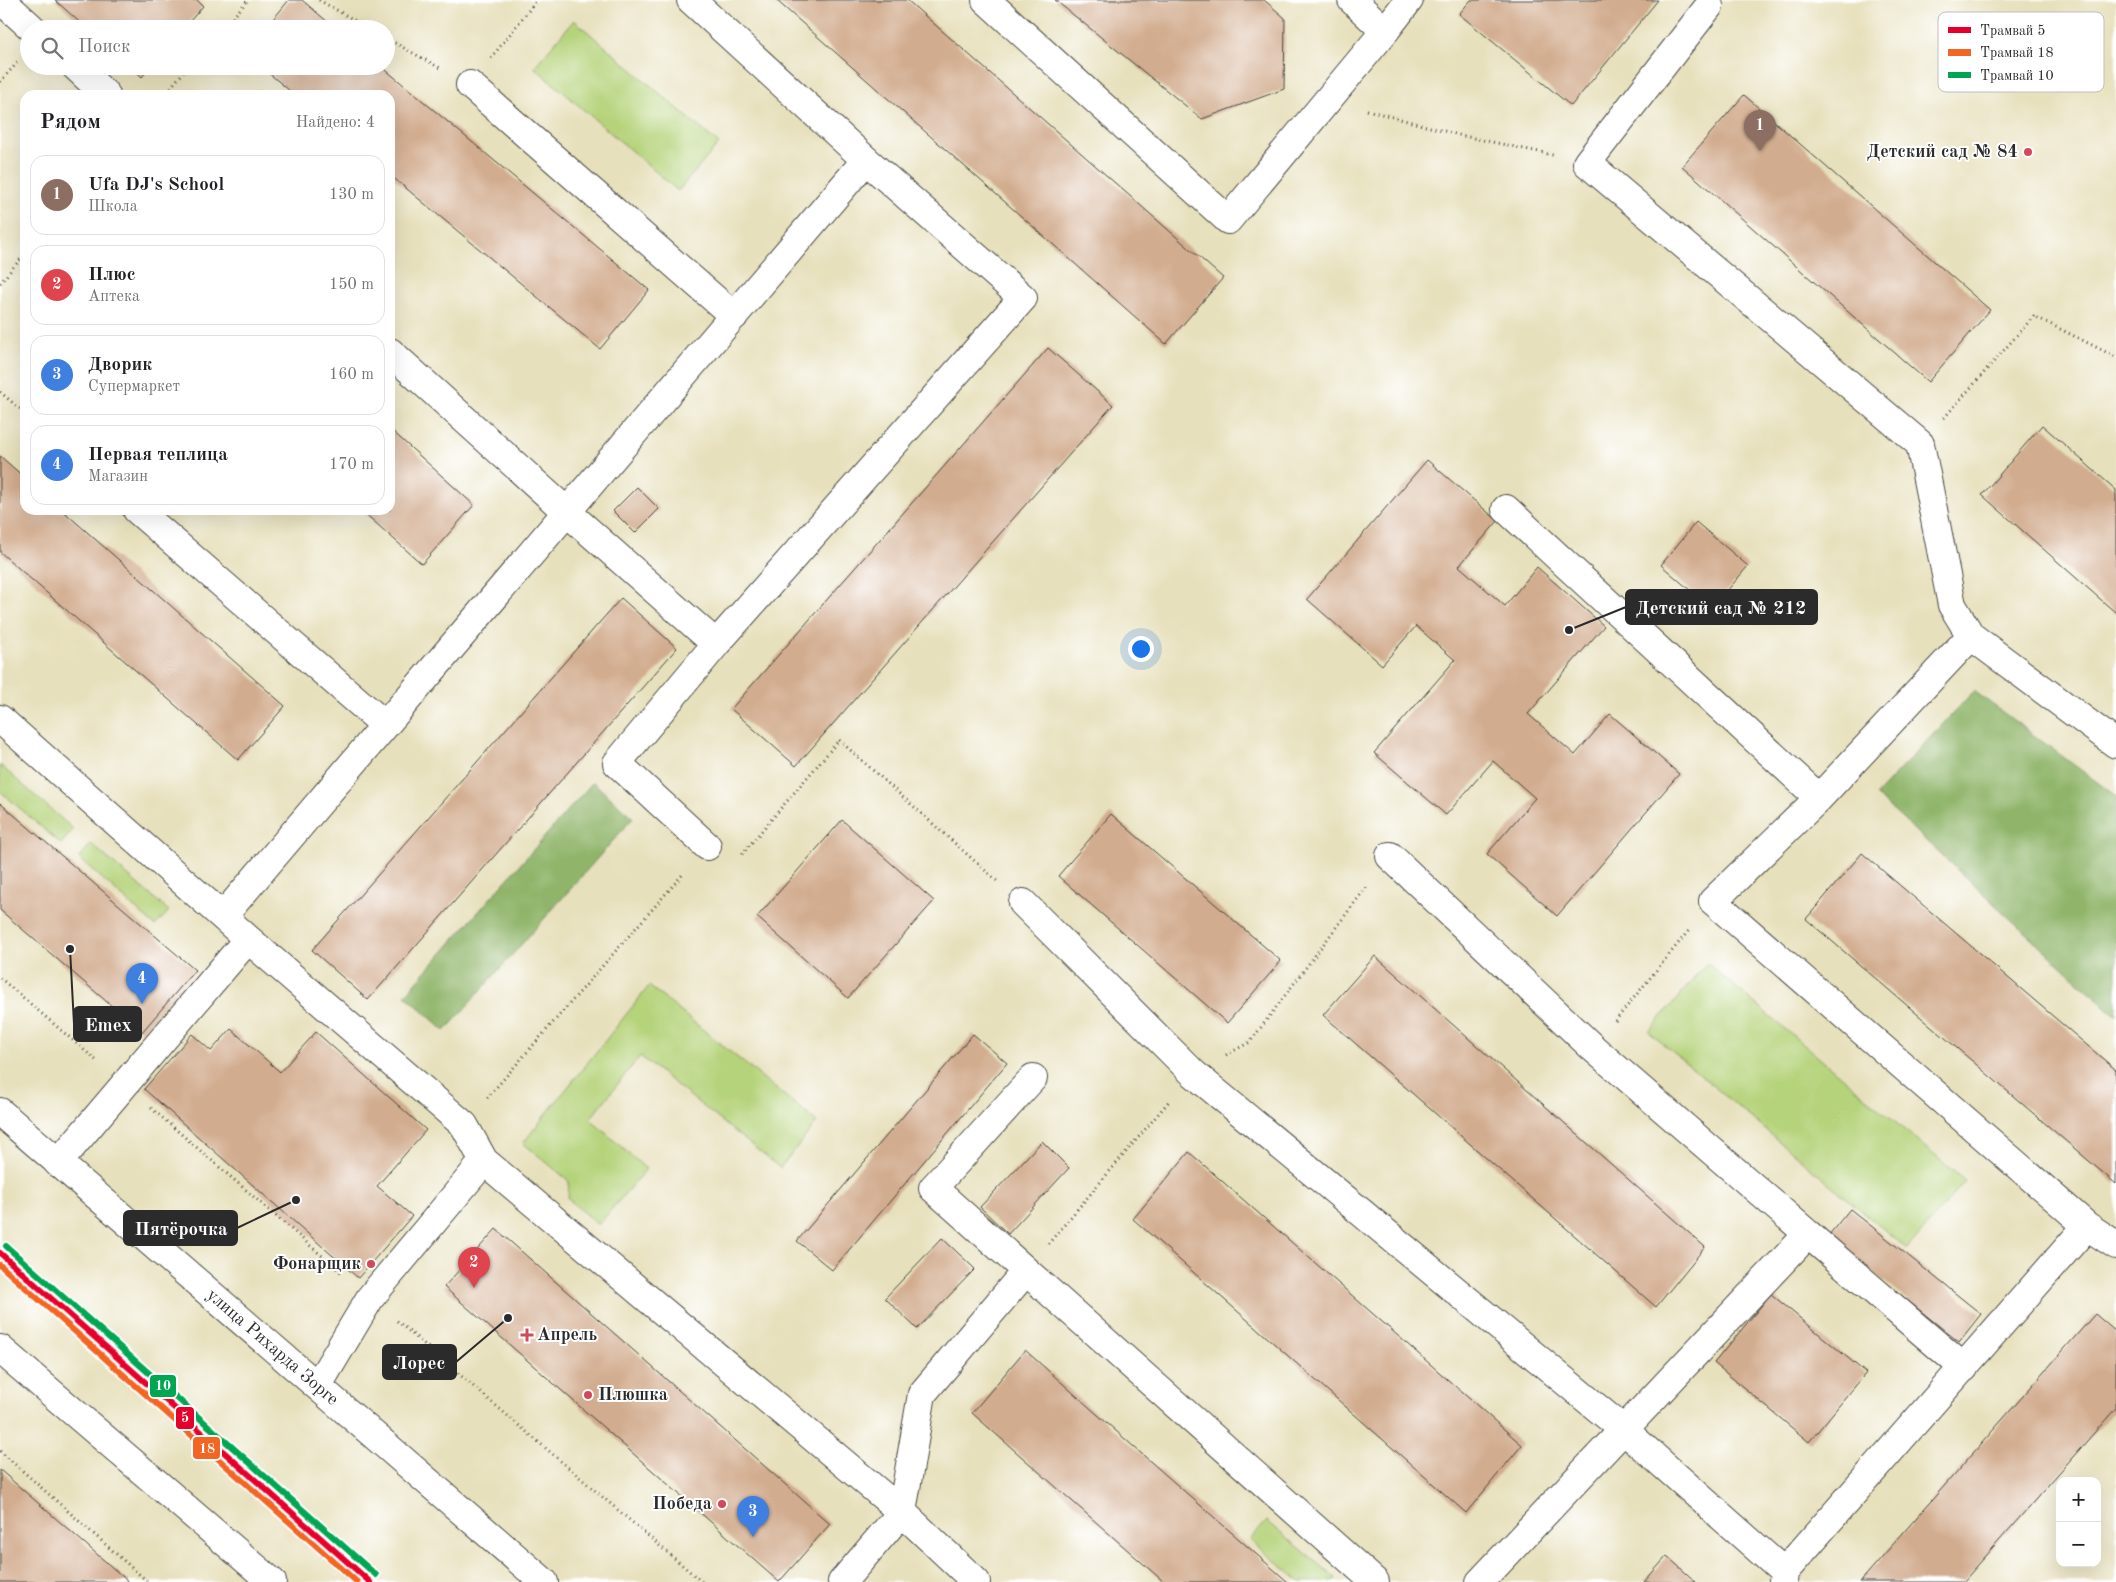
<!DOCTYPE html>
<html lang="ru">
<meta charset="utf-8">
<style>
body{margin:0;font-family:"Old Standard TT",serif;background:#f2f2f2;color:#202124}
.controls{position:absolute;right:15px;bottom:15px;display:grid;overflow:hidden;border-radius:10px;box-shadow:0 5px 20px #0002}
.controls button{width:45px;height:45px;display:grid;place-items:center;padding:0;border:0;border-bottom:1px solid #e0e0e0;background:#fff;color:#202124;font:25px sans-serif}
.you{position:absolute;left:1140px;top:648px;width:18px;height:18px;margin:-12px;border:4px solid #fff;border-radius:50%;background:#1a73e8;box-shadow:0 0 0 8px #1a73e833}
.badge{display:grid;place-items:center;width:32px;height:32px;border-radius:50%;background:#d1495b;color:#fff;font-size:16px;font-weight:700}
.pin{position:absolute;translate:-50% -41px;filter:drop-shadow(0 1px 2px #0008)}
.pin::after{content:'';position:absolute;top:26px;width:18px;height:15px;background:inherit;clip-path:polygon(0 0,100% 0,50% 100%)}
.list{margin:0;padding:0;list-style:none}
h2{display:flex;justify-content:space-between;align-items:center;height:65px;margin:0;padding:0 20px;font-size:21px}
h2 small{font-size:16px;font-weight:400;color:#757577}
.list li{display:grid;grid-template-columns:32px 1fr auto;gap:15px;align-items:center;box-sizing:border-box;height:80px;margin:0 10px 10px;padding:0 10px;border:1px solid #e0e0e0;border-radius:15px}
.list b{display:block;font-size:19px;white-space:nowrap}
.list p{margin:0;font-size:16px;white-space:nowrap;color:#757577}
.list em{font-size:16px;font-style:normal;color:#757577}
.icon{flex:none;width:28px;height:28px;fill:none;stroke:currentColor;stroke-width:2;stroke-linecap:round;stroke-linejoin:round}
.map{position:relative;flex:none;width:2116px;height:1582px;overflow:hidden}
.search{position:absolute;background:#fff;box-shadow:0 5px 20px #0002;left:20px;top:20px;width:375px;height:55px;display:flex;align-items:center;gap:12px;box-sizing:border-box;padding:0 18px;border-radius:28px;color:#757577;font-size:19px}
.panel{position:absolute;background:#fff;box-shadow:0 5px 20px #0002;left:20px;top:90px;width:375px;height:425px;border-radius:15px}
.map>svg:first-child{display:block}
.green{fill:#b5d37a;stroke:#707f52}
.forest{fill:#90b56a;stroke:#5e704a}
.building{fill:#d2ac8e}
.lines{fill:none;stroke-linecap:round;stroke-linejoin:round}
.minor-casing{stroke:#474641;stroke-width:30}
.major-casing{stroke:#474641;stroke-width:30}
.path{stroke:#474641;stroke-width:3;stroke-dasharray:1 4;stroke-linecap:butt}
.minor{stroke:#fff;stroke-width:28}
.major{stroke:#fff;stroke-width:28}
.tram-1-casing{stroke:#fff;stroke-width:10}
.tram-2-casing{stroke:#fff;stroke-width:10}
.tram-3-casing{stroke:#fff;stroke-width:10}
.tram-1{stroke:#e4002b;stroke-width:6}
.tram-2{stroke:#f26522;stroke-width:6}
.tram-3{stroke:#00a651;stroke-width:6}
.poi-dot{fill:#d1495b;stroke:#fff;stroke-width:2}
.labels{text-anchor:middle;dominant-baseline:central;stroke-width:4;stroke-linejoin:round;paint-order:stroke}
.poi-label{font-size:18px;font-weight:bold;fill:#2b2b2b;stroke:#fff;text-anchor:end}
.street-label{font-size:18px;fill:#2b2b2b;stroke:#fff}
.key{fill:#fff;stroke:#bfbfbf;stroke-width:1}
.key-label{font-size:14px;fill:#2b2b2b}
.leader{fill:none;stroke:#2b2b2b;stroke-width:2}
.callout-dot{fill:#2b2b2b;stroke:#fff;stroke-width:2}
.callout{fill:#2b2b2b;stroke:#2b2b2b;stroke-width:2}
.callout-label{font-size:19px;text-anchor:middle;font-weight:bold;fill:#fff}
.line-badge{stroke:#fff;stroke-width:2}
.badge-label{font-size:14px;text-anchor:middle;font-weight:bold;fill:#fff}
</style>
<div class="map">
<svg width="2116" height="1582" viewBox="0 0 2116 1582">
<rect width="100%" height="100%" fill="#fff"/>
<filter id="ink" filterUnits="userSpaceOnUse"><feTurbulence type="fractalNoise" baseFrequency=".02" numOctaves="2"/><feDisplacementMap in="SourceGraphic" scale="10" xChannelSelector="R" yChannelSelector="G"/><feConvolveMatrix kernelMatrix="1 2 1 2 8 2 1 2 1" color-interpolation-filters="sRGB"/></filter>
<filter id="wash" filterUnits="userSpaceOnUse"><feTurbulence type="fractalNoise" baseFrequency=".0096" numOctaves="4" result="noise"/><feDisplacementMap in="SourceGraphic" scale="20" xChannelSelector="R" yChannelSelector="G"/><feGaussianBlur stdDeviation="1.12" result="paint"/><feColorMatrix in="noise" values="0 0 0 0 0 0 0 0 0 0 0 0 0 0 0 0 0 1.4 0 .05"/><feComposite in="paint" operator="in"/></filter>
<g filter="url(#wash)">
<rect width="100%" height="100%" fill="#e7e0bc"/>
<path class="green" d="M574,20L719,144L678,191L534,67Z
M0,765L73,829L61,844L0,791Z
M91,844L169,911L155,926L79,858Z
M1707,963L1965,1181L1907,1249L1649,1032Z
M649,986L817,1122L780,1168L640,1056L590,1119L646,1169L598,1225L568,1199L569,1181L523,1143Z
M1267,1521L1336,1578L1333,1582H1300L1250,1540Z"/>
<path class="forest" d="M1974,691L2116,796V1016L1876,795Z
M593,782L633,818L445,1031L405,995Z"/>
<g id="blocks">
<path class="building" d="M55,0H197L203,6L183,29H87Z
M289,0H302L336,29H265Z
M776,0H907L1223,278L1166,344Z
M1055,0H1264L1285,18L1284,89L1202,119Z
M1471,0H1658L1571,106L1459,14Z
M130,66H151L142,77Z
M260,66H381L649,290L600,349L390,175V95H295Z
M1744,95L1990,310L1928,382L1682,166Z
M1048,348L1113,405L796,766L731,709Z
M2042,425L2116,490V613L1982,495Z
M390,429L474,505L422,564L361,510H390Z
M0,456L25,478V510H62L285,706L238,760L0,552Z
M1427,460L1498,521L1459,566L1505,606L1537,567L1604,626L1528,714L1575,755L1610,714L1679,774L1557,916L1487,854L1535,798L1493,761L1446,815L1374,753L1455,660L1416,626L1382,665L1307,599Z
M637,487L659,509L635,533L613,511Z
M1696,522L1748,566L1712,609L1661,565Z
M621,598L677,648L368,1000L312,950Z
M0,803L195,970L142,1032L0,910Z
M1111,814L1281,961L1227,1023L1058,876Z
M842,820L934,901L848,998L757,917Z
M1862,853L2116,1070V1184L1806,919Z
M1375,956L1705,1247L1656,1307L1323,1015Z
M231,1029L280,1072L316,1032L426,1130L377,1186L412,1216L358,1278L144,1089L192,1034L211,1051Z
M973,1034L1007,1063L832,1270L797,1241Z
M1042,1141L1069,1168L1008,1234L980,1207Z
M1189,1152L1522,1445L1466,1513L1133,1219Z
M1850,1209L1981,1314L1959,1342L1828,1236Z
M496,1229L830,1524L779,1582L444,1287Z
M942,1238L975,1269L917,1329L885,1298Z
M1771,1294L1866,1373L1809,1442L1714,1363Z
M2095,1314L2116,1332V1408L1963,1582H1860Z
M1025,1350L1143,1455L1288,1582H1164L972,1413Z
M0,1470L129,1582H0Z
M1667,1556L1696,1582H1644Z"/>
</g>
</g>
<g filter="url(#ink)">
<use href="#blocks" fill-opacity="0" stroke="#474641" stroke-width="1"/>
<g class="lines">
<g class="minor-casing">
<path id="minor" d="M1,0L33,29
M691,0L866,160L1023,298L716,644L617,763L707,846
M986,0L1228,220L1385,31L1352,0
M1709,6L1587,163L1920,444L1952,605L1971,636L2116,744
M1385,31L1409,0
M75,66L106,95
M470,85L734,316
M390,352L567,512L716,644
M1506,509L1819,798
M137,510L385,725
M1971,636L1819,798L1713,901L2087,1226L2116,1245
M0,719L248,939L464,1125L484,1161L902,1512L976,1582
M1390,856L1593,1048L1808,1234
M1023,903L1193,1073L1624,1430L1784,1572
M223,916L866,160
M1033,1078L933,1188L1375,1582
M58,1163L248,939
M0,1349L272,1582
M318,1385L370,1298L484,1161
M842,1582L902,1512L922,1394L1025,1272
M1480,1582L1808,1234L1964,1368
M1783,1582L1784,1572L2087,1226"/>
</g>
<g class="major-casing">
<g id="major">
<path id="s1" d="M0,1112L544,1582"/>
</g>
</g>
<path class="path" d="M319,0L370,29
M223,29L248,0
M386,38L440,68
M491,58L537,0
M0,82L18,62
M164,95L189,66
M1367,110L1459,135L1553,155
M0,283L25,254
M0,392L25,413
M1944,418L2034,316L2116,357
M742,854L839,740L997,881
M0,978L97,1061
M1615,1021L1690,929
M1226,1055L1250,1042L1368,885
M487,1098L684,873
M151,1108L343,1274
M1048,1244L1170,1100
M397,1321L702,1582
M0,1451L148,1582"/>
<use href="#minor" class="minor"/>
<use href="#major" class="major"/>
<g class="tram-1-casing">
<path id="tram-1" d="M0,1253L370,1582"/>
</g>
<g class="tram-2-casing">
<path id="tram-2" d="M0,1265L357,1582"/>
</g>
<g class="tram-3-casing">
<path id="tram-3" d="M6,1246L376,1575"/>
</g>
<use href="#tram-1" class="tram-1"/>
<use href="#tram-2" class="tram-2"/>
<use href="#tram-3" class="tram-3"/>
</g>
</g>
<g class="poi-dot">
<circle cx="2028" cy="152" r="5"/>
<circle cx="371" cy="1264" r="5"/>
<path d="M524.5 1327.5h5v5h5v5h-5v5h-5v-5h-5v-5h5z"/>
<circle cx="588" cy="1395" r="5"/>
<circle cx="722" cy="1504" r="5"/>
</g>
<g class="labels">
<g class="poi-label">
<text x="2018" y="152">Детский сад № 84</text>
<text x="361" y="1264">Фонарщик</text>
<text x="537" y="1335" text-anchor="start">Апрель</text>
<text x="598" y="1395" text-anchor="start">Плюшка</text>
<text x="712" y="1504">Победа</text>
</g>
<g class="street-label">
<text stroke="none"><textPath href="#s1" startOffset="360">улица Рихарда Зорге</textPath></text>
</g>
</g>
<rect x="1938" y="12" width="166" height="80" rx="8" class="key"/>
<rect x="1948" y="27" width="23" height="6" fill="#e4002b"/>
<rect x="1948" y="49" width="23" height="7" fill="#f26522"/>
<rect x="1948" y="72" width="23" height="6" fill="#00a651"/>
<g class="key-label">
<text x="1980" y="35">Трамвай 5</text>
<text x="1980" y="57">Трамвай 18</text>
<text x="1980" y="80">Трамвай 10</text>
</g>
<path class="leader" d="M1569 630L1626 607M70 949L74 1024M296 1200L237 1228M508 1318L456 1362"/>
<g class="callout-dot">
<circle cx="1569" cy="630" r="5"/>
<circle cx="70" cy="949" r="5"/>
<circle cx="296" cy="1200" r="5"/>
<circle cx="508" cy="1318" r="5"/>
</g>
<g class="callout">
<rect x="1626" y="590" width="191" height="34" rx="5"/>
<rect x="74" y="1007" width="67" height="34" rx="5"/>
<rect x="124" y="1211" width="113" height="34" rx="5"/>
<rect x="383" y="1345" width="73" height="34" rx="5"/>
</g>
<g class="callout-label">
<text x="1721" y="614">Детский сад № 212</text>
<text x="108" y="1031">Emex</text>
<text x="181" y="1235">Пятёрочка</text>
<text x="419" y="1369">Лорес</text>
</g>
<g class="line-badge">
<rect x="149" y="1374" width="28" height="24" rx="5" fill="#00a651"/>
<rect x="175" y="1406" width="20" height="24" rx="5" fill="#e4002b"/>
<rect x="192" y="1436" width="29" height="24" rx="5" fill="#f26522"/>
</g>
<g class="badge-label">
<text x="163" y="1390">10</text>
<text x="185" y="1422">5</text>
<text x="207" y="1453">18</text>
</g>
</svg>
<div class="controls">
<button>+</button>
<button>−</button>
</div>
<div class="you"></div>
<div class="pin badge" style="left:1760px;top:151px;background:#8d6e63">1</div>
<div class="pin badge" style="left:474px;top:1288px;background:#e0444e">2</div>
<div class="pin badge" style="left:753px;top:1537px;background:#3f7fe0">3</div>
<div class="pin badge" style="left:142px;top:1004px;background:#3f7fe0">4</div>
<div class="search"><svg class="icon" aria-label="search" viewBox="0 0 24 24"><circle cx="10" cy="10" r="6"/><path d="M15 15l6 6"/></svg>Поиск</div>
<section class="panel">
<h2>Рядом<small>Найдено: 4</small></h2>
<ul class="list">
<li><span class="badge" style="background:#8d6e63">1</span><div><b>Ufa DJ's School</b><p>Школа</p></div><em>130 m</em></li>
<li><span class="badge" style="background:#e0444e">2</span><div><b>Плюс</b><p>Аптека</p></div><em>150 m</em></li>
<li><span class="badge" style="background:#3f7fe0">3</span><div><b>Дворик</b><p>Супермаркет</p></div><em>160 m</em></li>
<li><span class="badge" style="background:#3f7fe0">4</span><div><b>Первая теплица</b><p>Магазин</p></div><em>170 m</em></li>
</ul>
</section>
</div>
